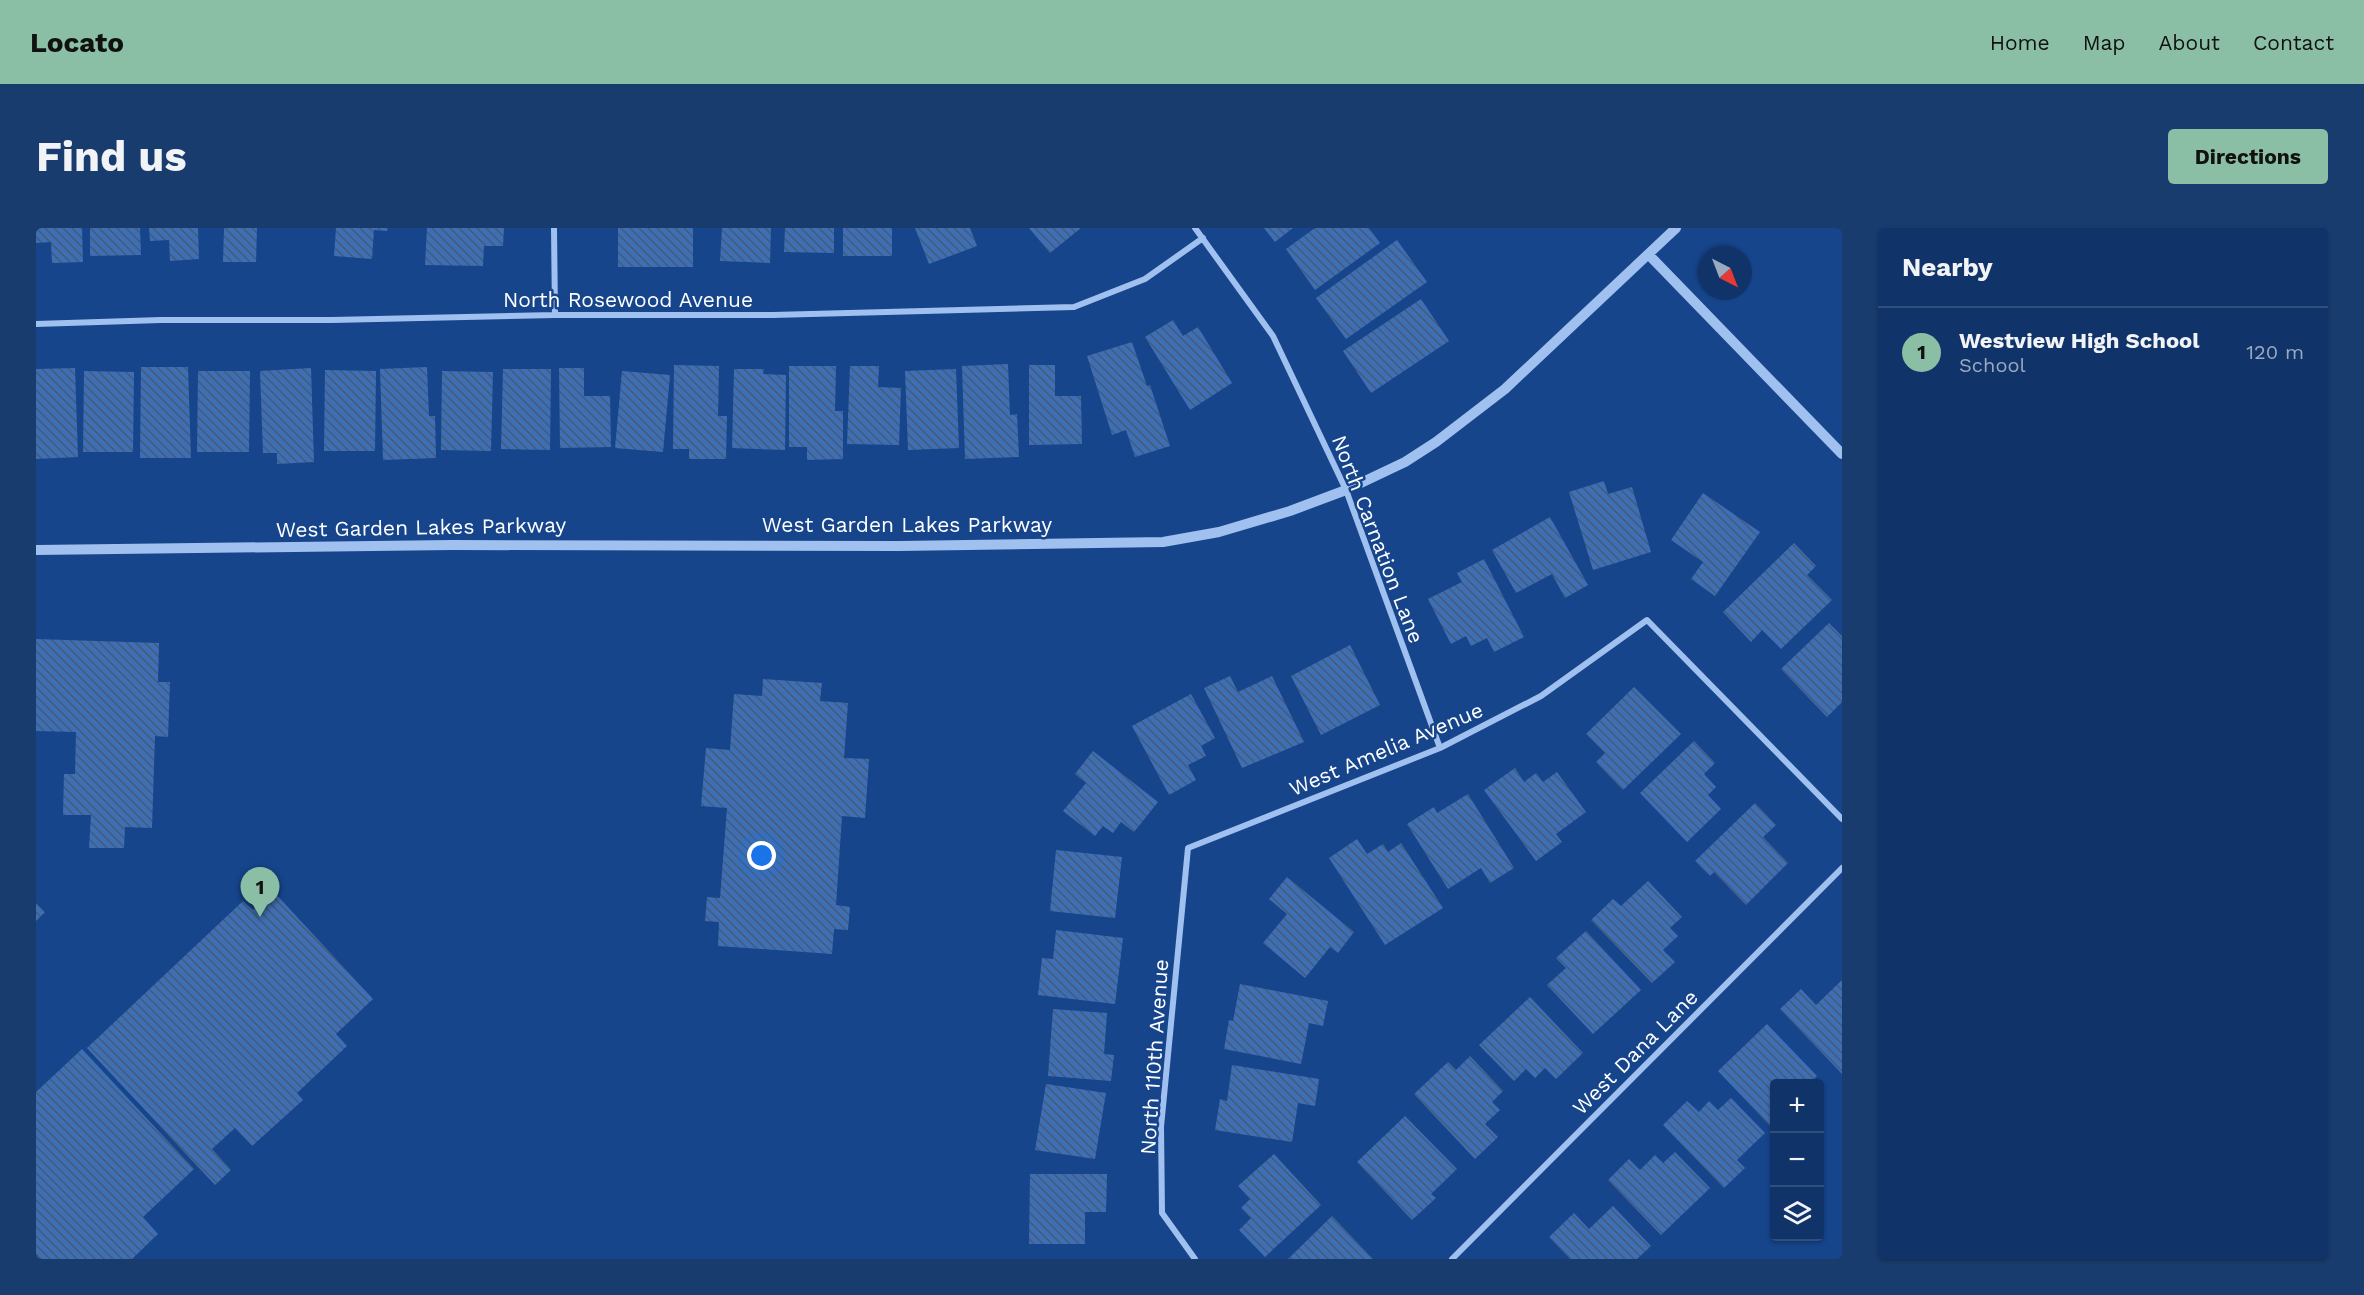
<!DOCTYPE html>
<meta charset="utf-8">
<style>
body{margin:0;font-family:"Work Sans",sans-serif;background:#193c6f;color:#f1f3f6}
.controls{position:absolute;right:18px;bottom:18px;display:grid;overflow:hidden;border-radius:6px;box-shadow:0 2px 4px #0004}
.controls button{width:54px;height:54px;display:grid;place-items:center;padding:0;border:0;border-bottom:2px solid #304f7d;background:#103469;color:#f1f3f6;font:30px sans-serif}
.compass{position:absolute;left:1662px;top:18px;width:54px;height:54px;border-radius:50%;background:#103469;box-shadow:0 2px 4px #0004;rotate:138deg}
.you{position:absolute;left:726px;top:628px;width:21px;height:21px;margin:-15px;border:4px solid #fff;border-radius:50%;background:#1a73e8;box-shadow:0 0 0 9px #1a73e833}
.badge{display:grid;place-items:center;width:39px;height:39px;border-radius:50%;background:#8abfa5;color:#111;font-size:20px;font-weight:700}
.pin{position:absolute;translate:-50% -50px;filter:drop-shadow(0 2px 3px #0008)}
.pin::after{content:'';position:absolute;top:32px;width:21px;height:18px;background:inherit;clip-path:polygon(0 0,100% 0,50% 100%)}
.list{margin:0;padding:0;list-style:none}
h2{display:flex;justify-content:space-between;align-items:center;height:78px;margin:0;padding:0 24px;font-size:26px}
h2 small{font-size:20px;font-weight:400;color:#9caac0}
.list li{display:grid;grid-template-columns:39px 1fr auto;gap:18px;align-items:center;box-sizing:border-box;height:90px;padding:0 24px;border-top:2px solid #304f7d}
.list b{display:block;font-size:22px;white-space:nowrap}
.list p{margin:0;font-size:20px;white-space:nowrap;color:#9caac0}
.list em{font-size:20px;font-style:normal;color:#9caac0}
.icon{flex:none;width:33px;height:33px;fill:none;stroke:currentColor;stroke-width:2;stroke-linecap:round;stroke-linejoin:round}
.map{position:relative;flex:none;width:1806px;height:1031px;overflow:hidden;border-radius:6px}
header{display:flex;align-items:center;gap:36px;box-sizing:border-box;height:84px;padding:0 30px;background:#8abfa5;color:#111}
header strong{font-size:28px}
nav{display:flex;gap:33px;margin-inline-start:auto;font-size:21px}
.intro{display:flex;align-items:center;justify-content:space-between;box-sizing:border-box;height:144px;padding:0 36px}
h1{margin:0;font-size:42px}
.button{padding:15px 27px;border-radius:6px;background:#8abfa5;color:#111;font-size:21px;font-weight:700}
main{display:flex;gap:36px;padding:0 36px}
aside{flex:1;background:#103469;border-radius:6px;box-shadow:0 2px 4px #0004}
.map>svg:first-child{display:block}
.building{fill:url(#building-back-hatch)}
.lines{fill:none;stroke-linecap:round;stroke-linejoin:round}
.minor{stroke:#a0c0ef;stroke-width:6}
.tertiary{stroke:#a0c0ef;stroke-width:10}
.labels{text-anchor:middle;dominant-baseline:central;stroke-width:5;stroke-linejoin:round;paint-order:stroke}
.street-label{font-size:21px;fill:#fff;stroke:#16458c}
</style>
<header>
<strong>Locato</strong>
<nav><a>Home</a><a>Map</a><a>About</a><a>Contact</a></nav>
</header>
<div class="intro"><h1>Find us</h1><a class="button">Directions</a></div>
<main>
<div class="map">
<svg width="1806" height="1031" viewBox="0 0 1806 1031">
<defs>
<pattern id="building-back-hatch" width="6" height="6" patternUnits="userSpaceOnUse" patternTransform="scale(1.5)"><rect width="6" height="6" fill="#3e6fb5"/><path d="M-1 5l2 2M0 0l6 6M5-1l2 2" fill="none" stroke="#465a76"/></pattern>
</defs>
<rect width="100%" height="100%" fill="#16458c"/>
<path class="building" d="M0,0H46L47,34L16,35L15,14L0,15Z
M54,0H104L105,27L54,28Z
M113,0H162L163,31L134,33L133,12L114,13Z
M188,0H221L220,34H187Z
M300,0H352L351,3L338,2L336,31L298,28Z
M391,0H468L467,18H448L447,38L389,37Z
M582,0H657V39H582Z
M686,0H735L734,35L684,33Z
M749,0H798V25L748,24Z
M807,0H856V28H807Z
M879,0H934L941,18L893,36Z
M993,0H1045L1014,25Z
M1228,0H1257L1239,14Z
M1279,0H1333L1344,15L1279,62L1250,21Z
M1361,12L1391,54L1310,111L1280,70Z
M1385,71L1413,113L1335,165L1307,123Z
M1137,92L1147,108L1162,99L1196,155L1154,182L1109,109Z
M1096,114L1111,158L1114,157L1134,218L1099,229L1090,202L1076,207L1051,128Z
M972,136L974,187L981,186L983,229L929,231L926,138Z
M638,137L683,138L682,188H691L690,231H653V221H637Z
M993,137H1019V168H1045L1046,216L993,217Z
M753,138H800L799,183H807V231L771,232V219H753Z
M814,138H843L842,159L865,160L863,217L811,216Z
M105,139H152L155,230H104Z
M391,139L393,188H399L400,230L347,232L344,141Z
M39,140L42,229L0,231V141Z
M275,140L278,234L241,236V225H227L224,143Z
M523,140H548V168H574L575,219L524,220Z
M467,141H515L514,222L465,221Z
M698,141H728L727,146L750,147L749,222L696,220Z
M920,141L923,220L872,222L869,143Z
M289,142L340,143L339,223H288Z
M48,143L98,144L97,224H47Z
M162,143H214L213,224H161Z
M406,143L457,144L455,223L405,222Z
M586,143L634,147L627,224L579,220Z
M1568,253L1572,266L1596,259L1615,324L1557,342L1533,264Z
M1667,265L1724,304L1679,368L1655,351L1667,334L1635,312Z
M1514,289L1552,357L1529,370L1516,346L1480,365L1456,322Z
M1758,315L1780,338L1771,347L1796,372L1745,421L1726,402L1715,414L1687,384Z
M1448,331L1488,409L1458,424L1451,410L1435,418L1430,408L1415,416L1392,371L1426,354L1421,345Z
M1793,395L1806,408V474L1791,489L1745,441Z
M0,411L123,415L122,454H134L132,509L119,508L116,600L89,599L88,620H53L55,587H27L28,546H39L40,504L0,503Z
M1314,417L1344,477L1285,507L1255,448Z
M1194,448L1202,464L1236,448L1268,514L1206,540L1168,460Z
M727,451L786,455L784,473L812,475L808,530L833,531L829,590L806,588L800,677L814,679L812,702L798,701L796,726L682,718L683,694L669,693L671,669L684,670L691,580L665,578L670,520L694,522L698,466L726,468Z
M1598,459L1645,506L1587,562L1560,534L1569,525L1550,506Z
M1155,466L1179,510L1165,518L1170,528L1152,537L1160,552L1133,567L1096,498Z
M1658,513L1679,535L1668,546L1680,559L1672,567L1685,581L1651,614L1604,565Z
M1057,523L1122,574L1098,604L1085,594L1077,605L1067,598L1059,608L1027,583L1050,555L1039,546Z
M1479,540L1488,554L1500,545L1507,554L1521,544L1550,584L1520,606L1526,614L1500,633L1448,562Z
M1432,566L1478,640L1454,655L1445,640L1412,661L1371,596L1398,579L1401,585Z
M1719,575L1740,597L1727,609L1752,635L1710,677L1678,644L1674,648L1659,633Z
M1321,611L1331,626L1347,616L1352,624L1365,615L1407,680L1349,717L1293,630Z
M1020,622L1086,629L1079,690L1014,683Z
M1251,649L1318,704L1302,725L1294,719L1269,750L1227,715L1251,686L1233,671Z
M1612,653L1646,689L1634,700L1642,708L1627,722L1639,734L1616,755L1555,692L1577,671L1585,678Z
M237,663L337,771L300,806L311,818L261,865L267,872L216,918L199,900L176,921L195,942L179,957L51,820L207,673L217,682Z
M0,675L9,684L0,693Z
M1020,702L1087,710L1079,776L1002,767L1006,730L1017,731Z
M1550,703L1605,762L1557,806L1511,757L1530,740L1520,730Z
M1806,752V846L1744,781L1765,761L1780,777Z
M1204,756L1292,773L1287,798L1273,795L1265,836L1188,821L1193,792L1197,793Z
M1494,769L1547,825L1520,851L1509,840L1499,850L1490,841L1478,853L1443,817Z
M1017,781L1071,785L1068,826L1078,827L1075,853L1012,848Z
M1731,796L1781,848L1773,856H1738V902L1682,843Z
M46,821L158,941L107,989L122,1006L96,1031H0V864Z
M1434,828L1467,863L1456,874L1464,882L1449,896L1462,909L1439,931L1378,866L1412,834L1420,842Z
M1196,837L1283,851L1279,878L1262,875L1256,914L1179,902L1184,871L1191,873Z
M1010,856L1070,865L1059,931L999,922Z
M1695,870L1729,905L1701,932L1709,940L1688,960L1627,897L1651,873L1663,884L1673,873L1682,882Z
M1369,888L1421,941L1395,966L1400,970L1376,992L1321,934Z
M1639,924L1674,960L1625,1007L1572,952L1593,931L1604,942L1619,927L1627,935Z
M1238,926L1285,977L1229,1029L1203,1002L1215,990L1205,980L1214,971L1202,958Z
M994,946H1071L1070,984H1049V1016H993Z
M1577,978L1615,1018L1601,1031H1534L1513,1009L1538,985L1553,1001Z
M1296,988L1337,1031H1252Z"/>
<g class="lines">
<path class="minor" d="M518,0L519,87
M1159,0L1237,108L1310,262L1404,520
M0,96L125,92H296L519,87H737L1038,79L1109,51L1167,10
M1159,1031L1126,985L1125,899L1152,620L1404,520L1505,468L1611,392L1806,591
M1416,1031L1806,640"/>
<path class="tertiary" d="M1613,27L1806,226
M0,322L416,317L863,318L1127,314L1183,304L1254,283L1310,262L1369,234L1400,214L1469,161L1640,0"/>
</g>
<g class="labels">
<g class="street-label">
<text x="592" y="71">North Rosewood Avenue</text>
<text x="871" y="296">West Garden Lakes Parkway</text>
<text transform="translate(385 299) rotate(-1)">West Garden Lakes Parkway</text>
<text transform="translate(1342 311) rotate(69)">North Carnation Lane</text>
<text transform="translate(1350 521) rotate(-23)">West Amelia Avenue</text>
<text transform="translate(1599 824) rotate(-45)">West Dana Lane</text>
<text transform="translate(1118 829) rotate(-86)">North 110th Avenue</text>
</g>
</g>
</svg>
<div class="controls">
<button>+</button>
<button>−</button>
<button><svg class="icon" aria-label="layers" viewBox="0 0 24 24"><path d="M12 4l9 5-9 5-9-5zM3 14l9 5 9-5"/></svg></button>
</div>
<svg class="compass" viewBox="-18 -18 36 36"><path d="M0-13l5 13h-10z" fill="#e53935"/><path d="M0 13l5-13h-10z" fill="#9caac0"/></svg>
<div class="you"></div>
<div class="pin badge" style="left:224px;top:689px">1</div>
</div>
<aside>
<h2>Nearby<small></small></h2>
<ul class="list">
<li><span class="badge">1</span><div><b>Westview High School</b><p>School</p></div><em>120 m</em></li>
</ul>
</aside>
</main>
